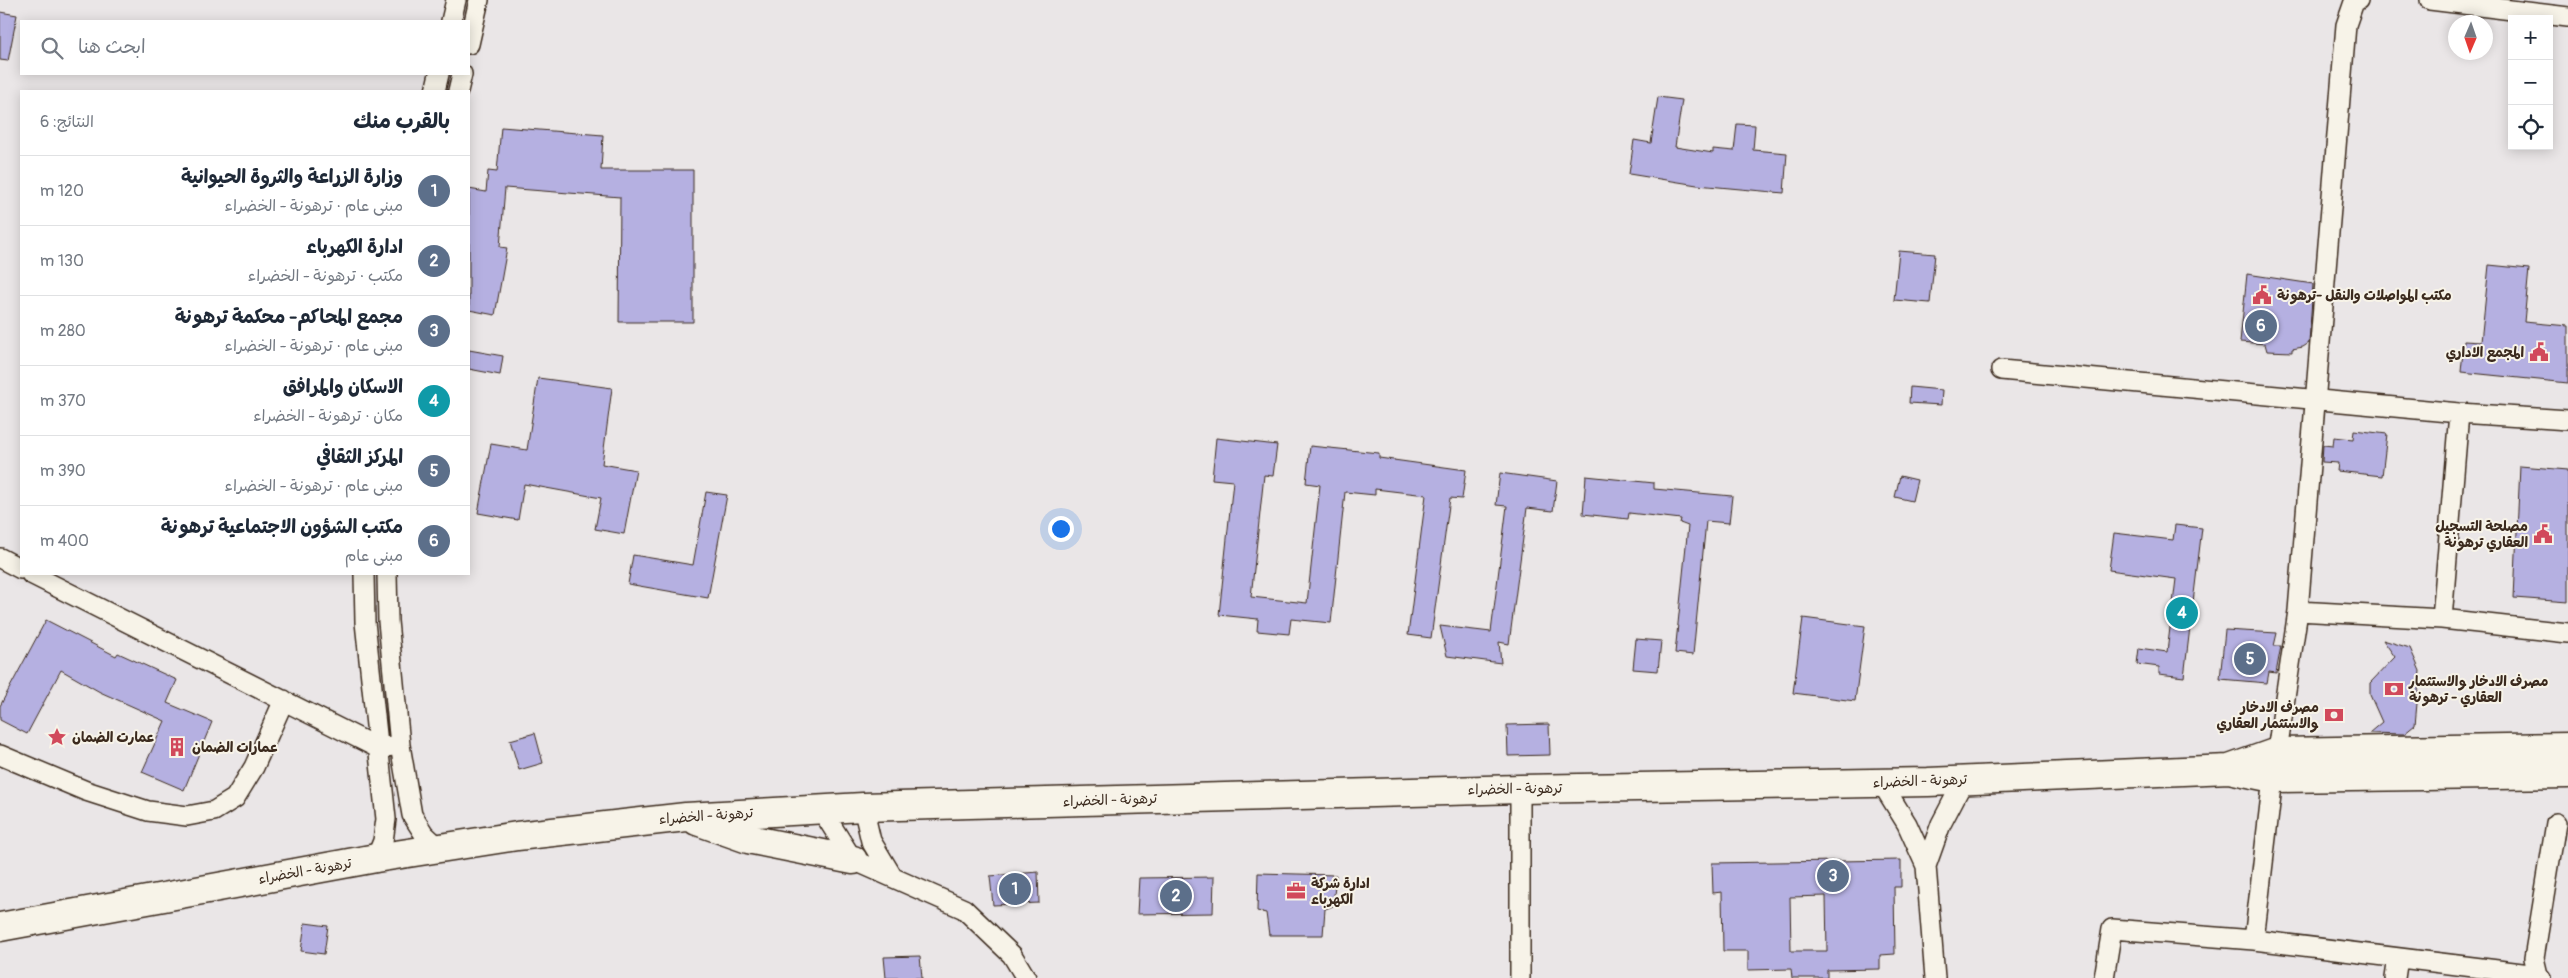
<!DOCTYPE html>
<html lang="ar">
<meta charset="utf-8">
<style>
body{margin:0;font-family:Pangolin,"Playpen Sans Arabic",sans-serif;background:#f6f6f7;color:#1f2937;direction:rtl}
.controls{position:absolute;right:15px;top:15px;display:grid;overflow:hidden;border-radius:0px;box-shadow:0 2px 12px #0003}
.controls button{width:45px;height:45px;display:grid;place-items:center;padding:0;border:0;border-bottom:1px solid #e0e1e3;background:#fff;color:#1f2937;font:25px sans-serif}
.compass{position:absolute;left:2448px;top:15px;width:45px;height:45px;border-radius:50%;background:#fff;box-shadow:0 2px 12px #0003;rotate:182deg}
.you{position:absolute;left:1060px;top:528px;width:18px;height:18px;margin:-12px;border:4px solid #fff;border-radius:50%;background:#1a73e8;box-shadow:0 0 0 8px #1a73e833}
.badge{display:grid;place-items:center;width:32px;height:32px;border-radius:50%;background:#0b8043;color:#fff;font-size:16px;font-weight:700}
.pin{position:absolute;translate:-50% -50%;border:2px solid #fff;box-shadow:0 1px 5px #0006}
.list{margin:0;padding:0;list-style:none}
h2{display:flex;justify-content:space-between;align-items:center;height:65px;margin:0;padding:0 20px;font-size:21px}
h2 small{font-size:16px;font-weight:400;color:#747a83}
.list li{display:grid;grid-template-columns:32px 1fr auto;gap:15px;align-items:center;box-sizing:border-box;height:70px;padding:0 20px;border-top:1px solid #e0e1e3}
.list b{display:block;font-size:19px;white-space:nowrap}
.list p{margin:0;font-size:16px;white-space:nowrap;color:#747a83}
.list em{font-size:16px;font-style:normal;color:#747a83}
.icon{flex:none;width:28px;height:28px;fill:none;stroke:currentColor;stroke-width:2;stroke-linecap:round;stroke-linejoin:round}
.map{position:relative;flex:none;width:2568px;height:978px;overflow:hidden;direction:ltr}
.search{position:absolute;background:#fff;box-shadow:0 2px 12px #0003;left:20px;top:20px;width:450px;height:55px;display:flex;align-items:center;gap:12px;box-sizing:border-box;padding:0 18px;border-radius:0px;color:#747a83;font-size:19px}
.panel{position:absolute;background:#fff;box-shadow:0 2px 12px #0003;left:20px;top:90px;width:450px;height:485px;border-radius:0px;direction:rtl}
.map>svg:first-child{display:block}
.building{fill:#b5b0e1;stroke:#3b2a1e;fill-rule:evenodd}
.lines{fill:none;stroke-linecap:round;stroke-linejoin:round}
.street-casing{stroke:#3b2a1e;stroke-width:22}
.highway-casing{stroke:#3b2a1e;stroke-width:31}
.street{stroke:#f7f3e8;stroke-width:19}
.highway{stroke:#f7f3e8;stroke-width:28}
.labels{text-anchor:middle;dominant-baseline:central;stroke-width:4;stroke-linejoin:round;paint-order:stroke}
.poi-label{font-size:14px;font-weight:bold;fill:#3b2a1e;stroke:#f7f3e8;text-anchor:start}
.street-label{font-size:14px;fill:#3b2a1e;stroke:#f7f3e8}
</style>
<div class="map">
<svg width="2568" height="978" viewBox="0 0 2568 978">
<rect width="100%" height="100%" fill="#eae6e7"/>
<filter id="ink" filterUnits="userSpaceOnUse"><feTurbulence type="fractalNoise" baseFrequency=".02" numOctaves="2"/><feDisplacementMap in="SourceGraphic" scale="10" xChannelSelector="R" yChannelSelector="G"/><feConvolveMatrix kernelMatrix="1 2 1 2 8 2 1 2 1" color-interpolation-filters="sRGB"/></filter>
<g filter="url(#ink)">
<path class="building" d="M0,12L17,15L8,61L0,60Z
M1658,97L1682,100L1675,147L1713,153V149L1734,151L1737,124L1755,125L1753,150L1787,153L1784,193L1697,185L1629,174L1634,140L1651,143Z
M501,127L603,135L601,170H693V322H619L620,197L505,188L500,247L507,248L495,315L469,310V189L486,192L488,171L497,172Z
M1899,251L1935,254L1930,303L1894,300Z
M2489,265L2529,269L2524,322L2568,326V383L2461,372L2464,341L2481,342Z
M2247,274L2313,284L2309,343L2303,347L2292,349V352L2267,351L2265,344L2240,342Z
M469,350L503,356L500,375L469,369Z
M538,378L612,388L602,464L636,470L624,534L595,529L601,498L524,484L518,520L478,513L491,444L527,450Z
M1910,387L1942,390L1941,405L1909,403Z
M2354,430L2387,434L2382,476L2337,471L2338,463L2322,462L2323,445L2333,446L2334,437L2353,439Z
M1216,438L1277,445L1273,476L1264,475L1251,597L1307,603L1320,485L1306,483L1310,446L1379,453V458L1466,470L1462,499L1450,498L1431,638L1408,635L1426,495L1375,489V495L1345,492L1331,623L1291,619L1289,634L1257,631L1258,619L1219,615L1233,481L1212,479Z
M2520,466L2568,470V602L2514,598Z
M1500,473L1557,481L1553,511L1527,508L1509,644L1499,642L1501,663L1447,656L1440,626L1491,632L1507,506L1496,505Z
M1586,476L1654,483V489L1732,496L1729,523L1706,521L1693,655L1675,653L1688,526L1680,523L1681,519L1629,513L1628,519L1583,514Z
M1900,476L1917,480L1912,501L1895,497Z
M706,492L727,495L708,598L628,584L633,555L693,565Z
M2175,525L2202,528L2184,677L2159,674V667L2137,664L2139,648L2167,652L2176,579L2109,570L2114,533L2173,540Z
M1803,618L1865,626L1855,701L1793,693Z
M46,620L116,656L118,653L177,680L167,703L212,722L184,790L142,772L165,721L100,692L61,670L27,734L0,720V706Z
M2225,630L2277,633L2274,646H2281L2276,673L2269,672L2267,683L2220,679Z
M1636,639L1661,641L1658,671L1633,669Z
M2383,640L2410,648L2420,671L2415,725L2404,734L2369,733L2382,722L2370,695V683L2395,657Z
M1549,724L1550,755L1508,756L1507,725Z
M535,733L543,763L519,770L510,740Z
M1901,860V887H1894L1895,954L1880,955V969L1827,970V978H1792L1791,969L1748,970V951H1723L1722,892L1713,893L1712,863ZM1826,896L1827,951H1791L1790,897Z
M1038,872L1039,903L993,905L990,876Z
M1258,873L1336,875L1333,906L1325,909L1323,935H1269L1266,913L1257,911Z
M1214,877L1213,913L1137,914L1139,878Z
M305,923L328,926L324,954L301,951Z
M920,956L922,978H886L884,957Z"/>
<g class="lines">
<g class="street-casing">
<path id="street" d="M2430,0L2568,17
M451,21L456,0
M469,44L479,0
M435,91L439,74
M458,91L462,74
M2001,370L2459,413L2568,420
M0,558L21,569
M31,574L378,748L400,745
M364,574L365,622L386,819L383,841L376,858
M387,574L388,621L400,745L412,815L424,834L439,848
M2298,611L2442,619L2568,633
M2442,619L2459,413
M0,755L86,791L148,811L187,816L214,811L235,798L254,767L284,700
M1881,782L1907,824L1926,866L1935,978
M863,807L871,841L892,876
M821,809L853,860L964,909L1012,955L1026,978
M1926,866L1941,824L1964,780
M2254,940L2273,778L2298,611L2346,25L2354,2L2358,0
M1520,978V789
M2104,978L2112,929L2254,940L2538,975
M2395,978L2398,958
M2541,978L2538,975L2534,958L2556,823"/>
</g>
<g class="highway-casing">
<path id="highway" d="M2229,769L2277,752L2568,747
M697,821L748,839L853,860
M0,927L376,858L517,836L686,817L863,807L1520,789L1928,782L2229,769L2273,778L2568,774"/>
</g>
<use href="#street" class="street"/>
<use href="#highway" class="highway"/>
</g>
</g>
<defs>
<g id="civic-bare" transform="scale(1.5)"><path d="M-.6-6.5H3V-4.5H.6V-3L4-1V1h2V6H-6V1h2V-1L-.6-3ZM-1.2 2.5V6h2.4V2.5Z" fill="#d1495b" stroke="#f7f3e8" stroke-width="2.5" paint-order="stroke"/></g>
<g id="bank-bare" transform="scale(1.5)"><path d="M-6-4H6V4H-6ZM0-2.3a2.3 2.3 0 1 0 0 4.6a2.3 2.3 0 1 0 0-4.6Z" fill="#d1495b" stroke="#f7f3e8" stroke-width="2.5" paint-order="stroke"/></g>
<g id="sight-bare" transform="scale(1.5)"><path d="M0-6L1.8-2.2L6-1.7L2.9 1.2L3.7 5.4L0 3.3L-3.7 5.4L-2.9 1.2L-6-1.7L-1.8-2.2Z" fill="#d1495b" stroke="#f7f3e8" stroke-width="2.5" paint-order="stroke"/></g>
<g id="building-bare" transform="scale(1.5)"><path d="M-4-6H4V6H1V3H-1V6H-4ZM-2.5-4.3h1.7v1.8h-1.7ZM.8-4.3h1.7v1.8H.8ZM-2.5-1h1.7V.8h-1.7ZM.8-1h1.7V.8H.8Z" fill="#d1495b" stroke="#f7f3e8" stroke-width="2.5" paint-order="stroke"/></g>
<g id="office-bare" transform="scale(1.5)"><path d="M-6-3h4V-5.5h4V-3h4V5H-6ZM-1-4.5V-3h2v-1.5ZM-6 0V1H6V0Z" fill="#d1495b" stroke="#f7f3e8" stroke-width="2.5" paint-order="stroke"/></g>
</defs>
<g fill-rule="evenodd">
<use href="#civic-bare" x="2262" y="295"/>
<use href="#civic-bare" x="2539" y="352"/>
<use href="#civic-bare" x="2543" y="534"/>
<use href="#bank-bare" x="2394" y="689"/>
<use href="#bank-bare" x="2334" y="715"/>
<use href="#sight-bare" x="57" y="737"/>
<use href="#building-bare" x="177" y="747"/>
<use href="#office-bare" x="1296" y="891"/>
</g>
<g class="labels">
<g class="poi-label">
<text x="2277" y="295">مكتب المواصلات والنقل -ترهونة</text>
<text x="2524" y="352" text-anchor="end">المجمع الاداري</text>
<text x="2528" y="526" text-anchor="end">مصلحة التسجيل<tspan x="2528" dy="16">العقاري ترهونة</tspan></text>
<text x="2409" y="681">مصرف الادخار والاستثمار<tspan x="2409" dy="16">العقاري - ترهونة</tspan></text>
<text x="2319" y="707" text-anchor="end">مصرف الادخار<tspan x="2319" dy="16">والاستثمار العقاري</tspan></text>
<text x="72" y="737">عمارت الضمان</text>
<text x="192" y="747">عمارات الضمان</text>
<text x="1311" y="883">ادارة شركة<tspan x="1311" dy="16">الكهرباء</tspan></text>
</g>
<g class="street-label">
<text transform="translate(1920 781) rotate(-2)">ترهونة - الخضراء</text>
<text transform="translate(1515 789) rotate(-1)">ترهونة - الخضراء</text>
<text transform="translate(1110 800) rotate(-2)">ترهونة - الخضراء</text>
<text transform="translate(706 816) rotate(-4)">ترهونة - الخضراء</text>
<text transform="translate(305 871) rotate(-10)">ترهونة - الخضراء</text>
</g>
</g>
</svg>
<div class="controls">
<button>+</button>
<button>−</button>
<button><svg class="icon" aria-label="locate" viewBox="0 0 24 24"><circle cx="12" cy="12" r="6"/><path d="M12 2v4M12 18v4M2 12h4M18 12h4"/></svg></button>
</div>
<svg class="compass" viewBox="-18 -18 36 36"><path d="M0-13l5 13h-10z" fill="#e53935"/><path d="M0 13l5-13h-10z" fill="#747a83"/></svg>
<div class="you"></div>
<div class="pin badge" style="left:1015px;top:889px;background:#5c6f8a">1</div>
<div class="pin badge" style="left:1176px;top:896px;background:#5c6f8a">2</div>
<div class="pin badge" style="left:1833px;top:876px;background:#5c6f8a">3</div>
<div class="pin badge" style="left:2182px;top:613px;background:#0f9aa8">4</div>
<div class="pin badge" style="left:2250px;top:659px;background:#5c6f8a">5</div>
<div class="pin badge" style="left:2261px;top:326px;background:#5c6f8a">6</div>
<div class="search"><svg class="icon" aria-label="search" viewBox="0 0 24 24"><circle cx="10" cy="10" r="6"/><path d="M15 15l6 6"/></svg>ابحث هنا</div>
<section class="panel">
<h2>بالقرب منك<small>النتائج: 6</small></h2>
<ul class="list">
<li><span class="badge" style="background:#5c6f8a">1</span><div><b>وزارة الزراعة والثروة الحيوانية</b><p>مبنى عام · ترهونة - الخضراء</p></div><em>120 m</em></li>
<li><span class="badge" style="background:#5c6f8a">2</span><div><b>ادارة الكهرباء</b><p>مكتب · ترهونة - الخضراء</p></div><em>130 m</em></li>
<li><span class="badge" style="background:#5c6f8a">3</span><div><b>مجمع المحاكم- محكمة ترهونة</b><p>مبنى عام · ترهونة - الخضراء</p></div><em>280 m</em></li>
<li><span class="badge" style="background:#0f9aa8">4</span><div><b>الاسكان والمرافق</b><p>مكان · ترهونة - الخضراء</p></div><em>370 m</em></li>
<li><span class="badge" style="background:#5c6f8a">5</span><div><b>المركز الثقافي</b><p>مبنى عام · ترهونة - الخضراء</p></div><em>390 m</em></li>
<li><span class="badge" style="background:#5c6f8a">6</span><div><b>مكتب الشؤون الاجتماعية ترهونة</b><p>مبنى عام</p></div><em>400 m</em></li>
</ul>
</section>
</div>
